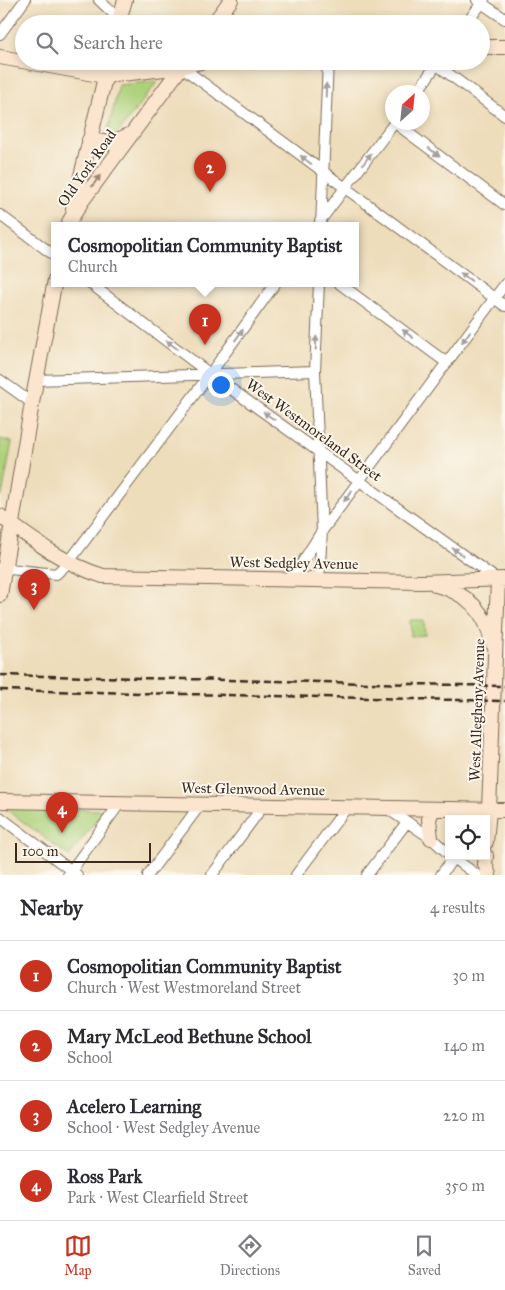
<!DOCTYPE html>
<meta charset="utf-8">
<style>
body{margin:0;font-family:"IM FELL Great Primer",serif;background:#f7f7f7;color:#2b2b33}
.controls{position:absolute;right:15px;bottom:15px;display:grid;overflow:hidden;border-radius:0px;box-shadow:0 2px 8px #0003}
.controls button{width:45px;height:45px;display:grid;place-items:center;padding:0;border:0;border-bottom:1px solid #e1e1e2;background:#fff;color:#2b2b33;font:25px sans-serif}
.compass{position:absolute;left:385px;top:85px;width:45px;height:45px;border-radius:50%;background:#fff;box-shadow:0 2px 8px #0003;rotate:27deg}
.scale{position:absolute;left:15px;bottom:12px;width:136px;box-sizing:border-box;padding-left:5px;border:2px solid #3b2a1e;border-top:0;font-size:14px;line-height:18px;white-space:nowrap;color:#3b2a1e;-webkit-text-stroke:4px #fbf7ec;paint-order:stroke}
.you{position:absolute;left:220px;top:384px;width:18px;height:18px;margin:-12px;border:4px solid #fff;border-radius:50%;background:#1a73e8;box-shadow:0 0 0 8px #1a73e833}
.badge{display:grid;place-items:center;width:32px;height:32px;border-radius:50%;background:#c8321e;color:#fff;font-size:16px;font-weight:700}
.pin{position:absolute;translate:-50% -41px;filter:drop-shadow(0 1px 2px #0008)}
.pin::after{content:'';position:absolute;top:26px;width:18px;height:15px;background:inherit;clip-path:polygon(0 0,100% 0,50% 100%)}
.popup{position:absolute;left:51px;top:222px;width:308px;height:65px;box-sizing:border-box;display:grid;place-content:center;border-radius:0px;background:#fff;filter:drop-shadow(0 1px 4px #0005);font-size:16px;white-space:nowrap;color:#7c7c81}
.popup b{font-size:19px;color:#2b2b33}
.popup::after{content:'';position:absolute;left:50%;top:100%;margin-left:-10px;border:10px solid transparent;border-top-color:#fff}
.list{margin:0;padding:0;list-style:none}
h2{display:flex;justify-content:space-between;align-items:center;height:65px;margin:0;padding:0 20px;font-size:21px}
h2 small{font-size:16px;font-weight:400;color:#7c7c81}
.list li{display:grid;grid-template-columns:32px 1fr auto;gap:15px;align-items:center;box-sizing:border-box;height:70px;padding:0 20px;border-top:1px solid #e1e1e2}
.list b{display:block;font-size:19px;white-space:nowrap}
.list p{margin:0;font-size:16px;white-space:nowrap;color:#7c7c81}
.list em{font-size:16px;font-style:normal;color:#7c7c81}
.icon{flex:none;width:28px;height:28px;fill:none;stroke:currentColor;stroke-width:2;stroke-linecap:round;stroke-linejoin:round}
.map{position:relative;flex:none;width:505px;height:875px;overflow:hidden}
.search{position:absolute;background:#fff;box-shadow:0 2px 8px #0003;left:15px;right:15px;top:15px;height:55px;display:flex;align-items:center;gap:12px;box-sizing:border-box;padding:0 18px;border-radius:28px;color:#7c7c81;font-size:19px}
.sheet{height:345px;background:#fff}
nav{display:flex;justify-content:space-around;align-items:center;box-sizing:border-box;height:70px;border-top:1px solid #e1e1e2;background:#fff;font-size:14px;color:#7c7c81}
nav a{display:grid;justify-items:center;gap:2px}
nav .on{color:#c8321e}
.map>svg:first-child{display:block}
.green{fill:#add17a;stroke:#747e4c}
.lines{fill:none;stroke-linecap:round;stroke-linejoin:round}
.street-casing{stroke:#7a6955;stroke-width:12}
.secondary-casing{stroke:#7a6955;stroke-width:16}
.street{stroke:#fff;stroke-width:10}
.secondary{stroke:#fbe5cf;stroke-width:14}
.rail{stroke:#3b2a1e;stroke-width:2.5;stroke-dasharray:8 4;stroke-linecap:butt}
.oneway{fill:#a79f9a}
.oneway2{fill:#9b8876}
.labels{text-anchor:middle;dominant-baseline:central;stroke-width:4;stroke-linejoin:round;paint-order:stroke}
.street-label{font-size:15px;fill:#3b2a1e;stroke:#fbf7ec}
</style>
<div class="map">
<svg width="505" height="875" viewBox="0 0 505 875">
<rect width="100%" height="100%" fill="#fbf7ec"/>
<filter id="ink" filterUnits="userSpaceOnUse"><feTurbulence type="fractalNoise" baseFrequency=".02" numOctaves="2"/><feDisplacementMap in="SourceGraphic" scale="10" xChannelSelector="R" yChannelSelector="G"/><feConvolveMatrix kernelMatrix="1 2 1 2 8 2 1 2 1" color-interpolation-filters="sRGB"/></filter>
<filter id="wash" filterUnits="userSpaceOnUse"><feTurbulence type="fractalNoise" baseFrequency=".0096" numOctaves="4" result="noise"/><feDisplacementMap in="SourceGraphic" scale="20" xChannelSelector="R" yChannelSelector="G"/><feGaussianBlur stdDeviation="1.12" result="paint"/><feColorMatrix in="noise" values="0 0 0 0 0 0 0 0 0 0 0 0 0 0 0 0 0 1.4 0 .05"/><feComposite in="paint" operator="in"/></filter>
<g filter="url(#wash)">
<rect width="100%" height="100%" fill="#edb"/>
<path class="green" d="M158,81L117,134L110,137L107,135L119,85Z
M0,439L12,442L2,496L0,494Z
M410,620H424L425,635L411,636Z
M3,807L104,810L69,856Z"/>
</g>
<g filter="url(#ink)">
<g class="lines">
<g class="street-casing">
<path id="street" d="M99,0L122,22
M477,0L505,19
M466,24L484,0
M0,34L25,0
M179,65L505,306
M437,65L505,116
M417,92L439,61
M395,123L505,205
M0,215L55,256
M320,221L395,122
M321,226L328,61
M91,284L210,374L498,580
M340,284L447,363
M0,380L32,403
M36,380L315,371
M0,568L56,574L68,563L210,374L275,284
M292,579L322,531L505,284
M319,580L322,531L315,371L319,284
M388,809L431,838L449,854
M0,817L77,875
M451,856L477,875
M68,875L120,803
M148,875L200,805
M212,875L263,806
M296,875L347,807
M367,875L407,822
M441,875L453,858"/>
</g>
<g class="secondary-casing">
<path id="secondary" d="M118,24L125,0
M213,24L231,0
M481,47H505
M0,57L105,76L181,67L204,61
M89,140L111,143L129,135
M73,209L109,61
M69,222L82,201L185,62
M0,516C33,540 64,564 103,576L421,582L505,579
M436,585C467,593 486,611 492,643
M0,595L32,403L55,280
M0,801L505,810
M431,838L429,819L433,809
M486,842L489,810L498,580
M486,856L485,864L489,875"/>
</g>
<use href="#street" class="street"/>
<use href="#secondary" class="secondary"/>
<path class="rail" d="M0,675L505,686
M0,690L505,701"/>
</g>
<defs><path id="oneway-solid" d="M-6-.8H1V-3.2L6.5 0L1 3.2V.8H-6Z" transform="scale(1.25)"/></defs>
<g class="oneway">
<use href="#oneway-solid" transform="translate(326 90) rotate(-88)"/>
<use href="#oneway-solid" transform="translate(434 152) rotate(36)"/>
<use href="#oneway-solid" transform="translate(367 159) rotate(-53)"/>
<use href="#oneway-solid" transform="translate(306 160) rotate(-143)"/>
<use href="#oneway-solid" transform="translate(466 277) rotate(-144)"/>
<use href="#oneway-solid" transform="translate(408 334) rotate(-143)"/>
<use href="#oneway-solid" transform="translate(239 335) rotate(-54)"/>
<use href="#oneway-solid" transform="translate(466 337) rotate(126)"/>
<use href="#oneway-solid" transform="translate(316 343) rotate(-87)"/>
<use href="#oneway-solid" transform="translate(172 345) rotate(-143)"/>
<use href="#oneway-solid" transform="translate(269 416) rotate(-145)"/>
<use href="#oneway-solid" transform="translate(348 496) rotate(126)"/>
<use href="#oneway-solid" transform="translate(458 552) rotate(-145)"/>
</g>
<use class="oneway2" href="#oneway-solid" transform="translate(96 181) rotate(-54)"/>
</g>
<g class="labels">
<g class="street-label">
<text transform="translate(87 168) rotate(-55)">Old York Road</text>
<text transform="translate(314 430) rotate(36)">West Westmoreland Street</text>
<text transform="translate(294 563) rotate(1)">West Sedgley Avenue</text>
<text transform="translate(477 710) rotate(-88)">West Allegheny Avenue</text>
<text transform="translate(253 789) rotate(1)">West Glenwood Avenue</text>
</g>
</g>
</svg>
<div class="controls">
<button><svg class="icon" aria-label="locate" viewBox="0 0 24 24"><circle cx="12" cy="12" r="6"/><path d="M12 2v4M12 18v4M2 12h4M18 12h4"/></svg></button>
</div>
<svg class="compass" viewBox="-18 -18 36 36"><path d="M0-13l5 13h-10z" fill="#e53935"/><path d="M0 13l5-13h-10z" fill="#7c7c81"/></svg>
<div class="scale">100 m</div>
<div class="you"></div>
<div class="pin badge" style="left:205px;top:345px">1</div>
<div class="popup"><b>Cosmopolitian Community Baptist</b>Church</div>
<div class="pin badge" style="left:210px;top:192px">2</div>
<div class="pin badge" style="left:34px;top:610px">3</div>
<div class="pin badge" style="left:62px;top:833px">4</div>
<div class="search"><svg class="icon" aria-label="search" viewBox="0 0 24 24"><circle cx="10" cy="10" r="6"/><path d="M15 15l6 6"/></svg>Search here</div>
</div>
<section class="sheet">
<h2>Nearby<small>4 results</small></h2>
<ul class="list">
<li><span class="badge">1</span><div><b>Cosmopolitian Community Baptist</b><p>Church · West Westmoreland Street</p></div><em>30 m</em></li>
<li><span class="badge">2</span><div><b>Mary McLeod Bethune School</b><p>School</p></div><em>140 m</em></li>
<li><span class="badge">3</span><div><b>Acelero Learning</b><p>School · West Sedgley Avenue</p></div><em>220 m</em></li>
<li><span class="badge">4</span><div><b>Ross Park</b><p>Park · West Clearfield Street</p></div><em>350 m</em></li>
</ul>
</section>
<nav>
<a class="on"><svg class="icon" aria-label="map" viewBox="0 0 24 24"><path d="M3 6l6-2 6 2 6-2v14l-6 2-6-2-6 2zM9 4v14M15 6v14"/></svg>Map</a>
<a><svg class="icon" aria-label="directions" viewBox="0 0 24 24"><path d="M12 3l9 9-9 9-9-9zM9 14v-3h6M13 9l2 2-2 2"/></svg>Directions</a>
<a><svg class="icon" aria-label="saved" viewBox="0 0 24 24"><path d="M7 4h10v16l-5-4-5 4z"/></svg>Saved</a>
</nav>
